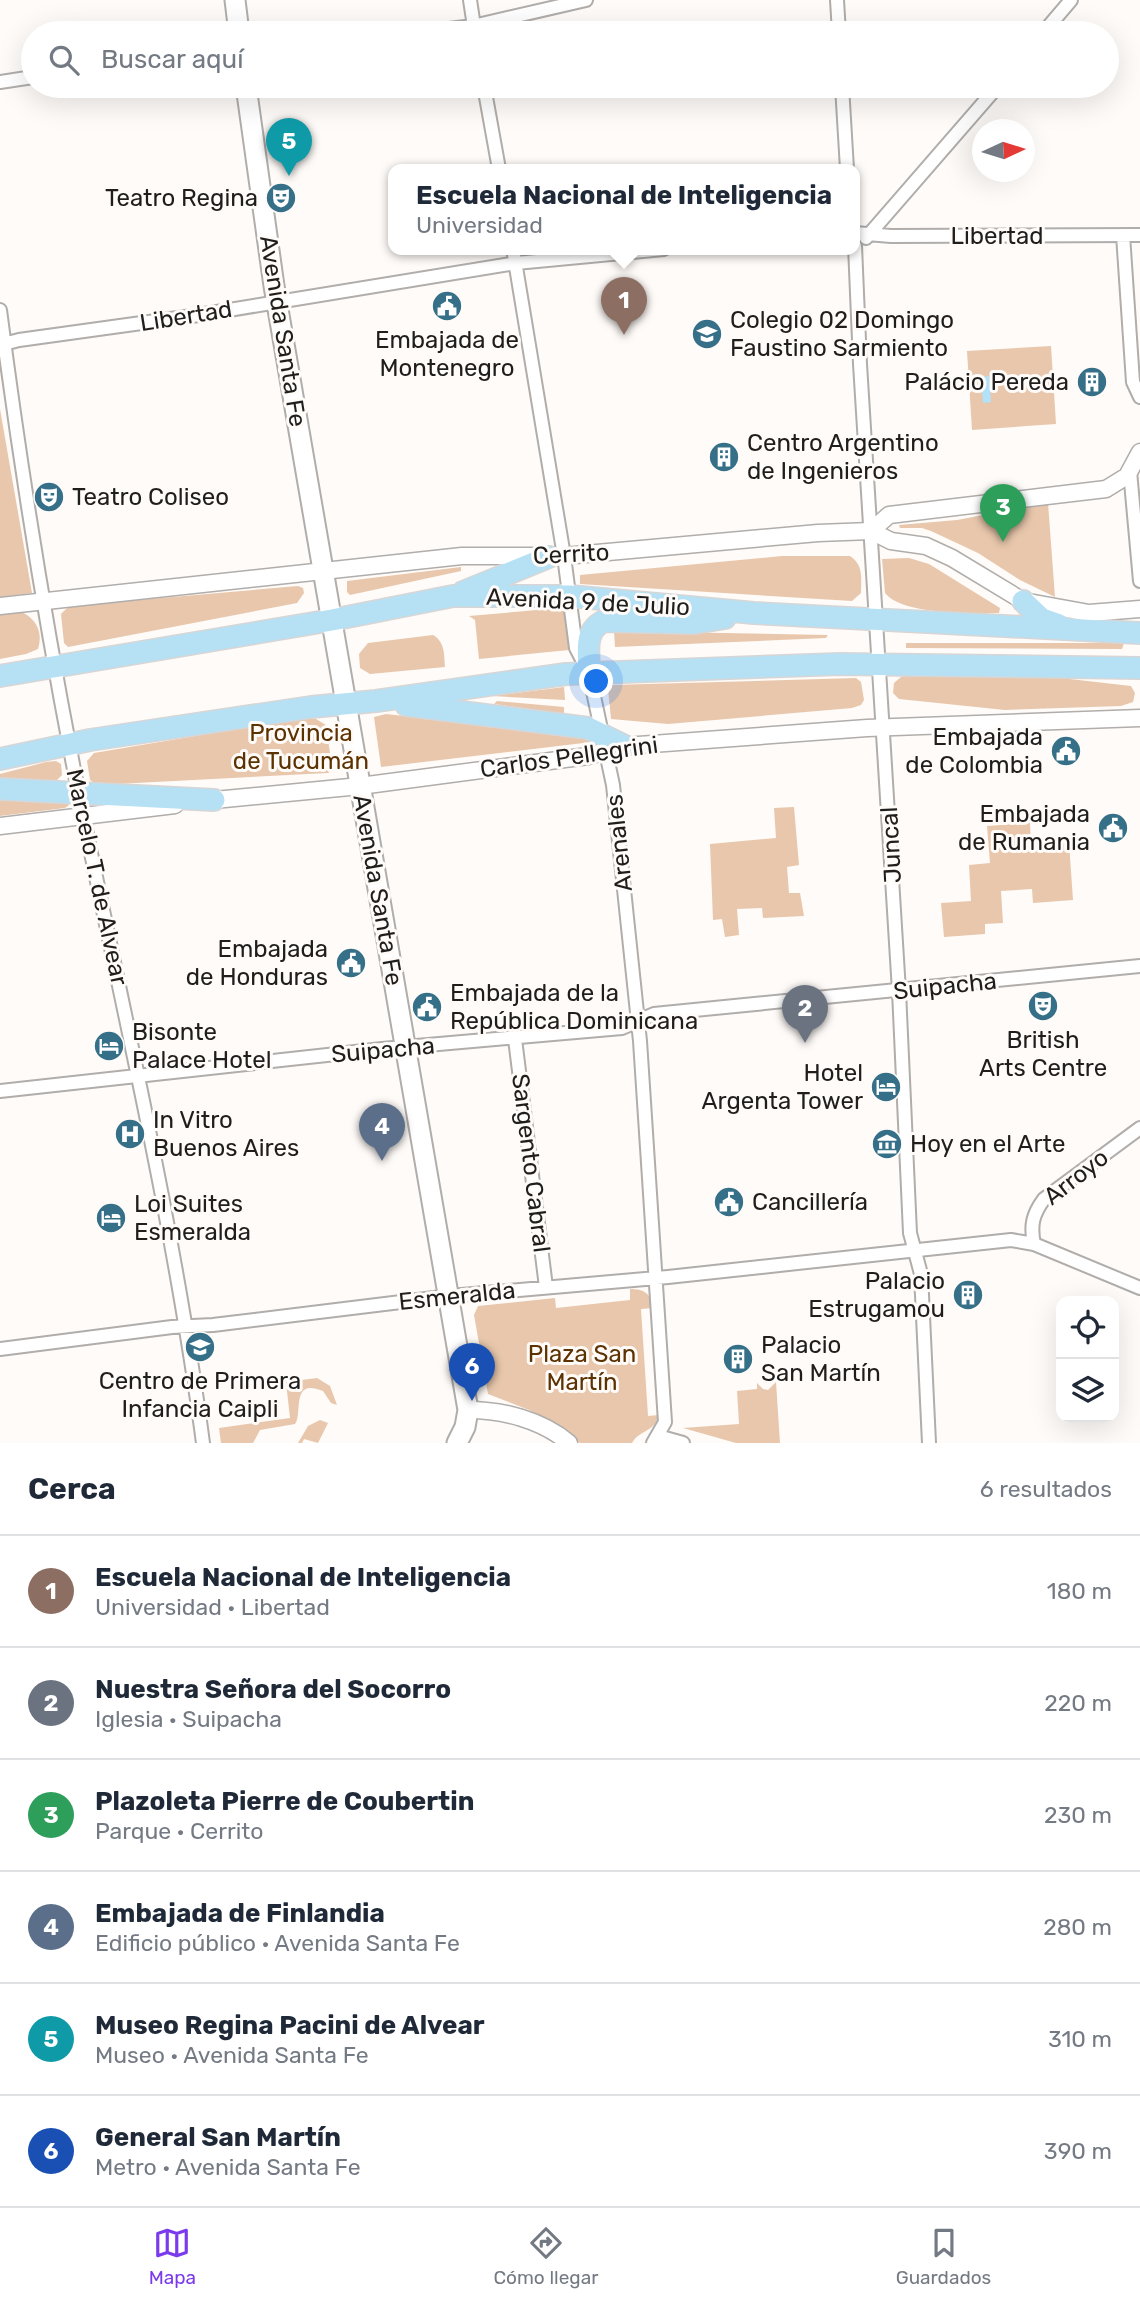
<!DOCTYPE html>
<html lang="es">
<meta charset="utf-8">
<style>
body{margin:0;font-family:Rubik,sans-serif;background:#f2f2f3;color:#1f2937}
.controls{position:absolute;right:21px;bottom:21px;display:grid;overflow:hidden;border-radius:14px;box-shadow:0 7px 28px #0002}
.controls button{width:63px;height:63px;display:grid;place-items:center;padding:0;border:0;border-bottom:2px solid #e0e1e3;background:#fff;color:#1f2937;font:35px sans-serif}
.compass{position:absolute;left:972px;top:119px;width:63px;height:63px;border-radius:50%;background:#fff;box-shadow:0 7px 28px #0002;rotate:86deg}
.you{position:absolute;left:597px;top:682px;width:24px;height:24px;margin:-18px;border:5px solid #fff;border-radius:50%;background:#1a73e8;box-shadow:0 0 0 10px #1a73e833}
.badge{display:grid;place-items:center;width:46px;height:46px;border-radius:50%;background:#7c3aed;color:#fff;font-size:23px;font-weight:700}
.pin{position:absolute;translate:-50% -58px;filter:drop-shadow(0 2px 4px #0008)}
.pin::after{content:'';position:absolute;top:37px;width:24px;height:21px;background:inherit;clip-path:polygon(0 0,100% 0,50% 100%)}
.popup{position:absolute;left:388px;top:164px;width:472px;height:91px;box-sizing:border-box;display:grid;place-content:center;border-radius:14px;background:#fff;filter:drop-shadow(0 2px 5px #0005);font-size:23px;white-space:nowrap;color:#747a83}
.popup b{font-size:26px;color:#1f2937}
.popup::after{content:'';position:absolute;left:50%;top:100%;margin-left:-14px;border:14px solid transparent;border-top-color:#fff}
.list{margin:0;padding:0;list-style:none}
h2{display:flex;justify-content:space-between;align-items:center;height:91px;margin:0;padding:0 28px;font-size:30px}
h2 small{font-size:23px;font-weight:400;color:#747a83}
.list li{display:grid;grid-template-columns:46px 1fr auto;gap:21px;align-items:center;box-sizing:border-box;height:112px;padding:0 28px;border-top:2px solid #e0e1e3}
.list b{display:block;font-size:26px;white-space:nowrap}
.list p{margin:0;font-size:23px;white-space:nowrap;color:#747a83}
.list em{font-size:23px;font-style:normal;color:#747a83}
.icon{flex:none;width:38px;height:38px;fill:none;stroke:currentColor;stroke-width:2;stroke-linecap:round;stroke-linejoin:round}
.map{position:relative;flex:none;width:1140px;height:1443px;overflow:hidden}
.search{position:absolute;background:#fff;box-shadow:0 7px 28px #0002;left:21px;right:21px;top:21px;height:77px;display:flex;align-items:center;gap:18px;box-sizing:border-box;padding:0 24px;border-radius:38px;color:#747a83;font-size:26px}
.sheet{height:763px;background:#fff}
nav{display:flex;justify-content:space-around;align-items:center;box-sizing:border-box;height:98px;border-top:2px solid #e0e1e3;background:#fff;font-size:19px;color:#747a83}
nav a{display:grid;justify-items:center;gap:4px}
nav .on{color:#7c3aed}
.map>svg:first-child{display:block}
.green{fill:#e8c7ac}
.water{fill:#b1e2fa}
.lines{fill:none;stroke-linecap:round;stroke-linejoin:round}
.minor-casing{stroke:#b0adab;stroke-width:16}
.tertiary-casing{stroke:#b0adab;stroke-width:19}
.secondary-casing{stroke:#b0adab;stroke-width:23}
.trunk-casing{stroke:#d7d6d6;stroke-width:24}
.minor{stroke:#fff;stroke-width:12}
.tertiary{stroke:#fff;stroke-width:16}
.secondary{stroke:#fff;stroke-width:19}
.trunk{stroke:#b6e0f4;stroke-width:21}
.labels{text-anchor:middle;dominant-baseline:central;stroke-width:6;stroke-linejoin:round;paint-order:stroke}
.poi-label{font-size:24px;fill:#1f1e1d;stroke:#fefbf8;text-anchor:start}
.street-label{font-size:24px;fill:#1f1e1d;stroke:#fefbf8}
.park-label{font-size:24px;fill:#5d3201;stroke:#fefbf8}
</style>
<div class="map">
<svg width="1140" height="1443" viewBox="0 0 1140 1443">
<rect width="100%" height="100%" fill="#fefbf8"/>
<path class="green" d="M1051,346L1056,424L972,430L967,351Z
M0,409L32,593L0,597Z
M1048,503L1055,597L1020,580L978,553L931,531L922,528H900L899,525L957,520Z
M782,556H850C864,565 861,579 861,593L852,601L580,584V575Z
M909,558L929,564L1000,608L999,613C971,613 902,615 885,593L882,559Z
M461,567V571L350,595L347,592V581Z
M298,586L303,588L304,593L297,603L68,647L64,643L61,614L69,606Z
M560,608L565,613L569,650L479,659L475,620L469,616Z
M22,612C37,620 43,632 38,649L26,654L0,659V615Z
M614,631L828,635L826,638L615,647Z
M433,635C445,642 444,654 445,667L370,674L360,668L359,654L368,643Z
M906,643H1124L1122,649L906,648Z
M908,675L1052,677L1131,686L1135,693L1133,702L1121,706L1005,710L899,699L893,693L894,683L901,677Z
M856,678L861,682L864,700L861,705L852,708L668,724L611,719L608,689L612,685Z
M564,687L565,700L491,696Z
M497,701L564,707V714L494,704Z
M386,714L589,737L592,742L381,767L374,717Z
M303,718L316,719L326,725L332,767L331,771L328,773L97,785L90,780L87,761L94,753Z
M56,761L61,764L62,775L55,782L0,781V774L46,762Z
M0,797L68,801L69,805L65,808L0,816Z
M794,807L799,865L787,867L789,893H800L804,916L763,918L762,908L737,909L739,935L725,937L722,919L713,920L710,844L776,838L774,808Z
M1030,823L1031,846L1069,843L1073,900L1033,903L1032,889L1001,891L1003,923L985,924V934L944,937L941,903L971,901L969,865L990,863L987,826Z
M630,1289C644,1289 651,1293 653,1308L641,1309L648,1416L659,1415C655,1432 639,1430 632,1443H580L556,1425L529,1410L488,1394L474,1315L478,1306L555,1298L556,1308L630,1300Z
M317,1378L330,1386L337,1405L331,1403L323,1391C290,1377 303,1414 295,1424L260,1430L253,1443H221L219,1428L290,1418L286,1382Z
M776,1382L780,1443H736L683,1428L739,1424L737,1391L757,1389V1383L763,1389L768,1390Z
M320,1420L328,1423L318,1443L304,1439L302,1443H298L308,1426Z"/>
<path class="water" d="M989,376L991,402L983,403L981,377Z"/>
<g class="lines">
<g class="minor-casing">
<path id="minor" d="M470,0L475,33
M837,0L839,33
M418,33L473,26L586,0
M1043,33L1071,0
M0,82L33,77
M484,86L499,169
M842,86L847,169
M855,233L891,236L1140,235
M1123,235L1133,382L1140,397
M866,238L998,86
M855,246L860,364L899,991L910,1233L921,1274L929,1443
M513,249L564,556L576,648L589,673L613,785L640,1041L665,1422L653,1443
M0,310C21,472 47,634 79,795C123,1011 174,1225 203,1443
M0,345L19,340L192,316L516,263L664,249
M1130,471L1140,581
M515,1039L546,1287
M0,1091L382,1049L622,1028L654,1014L1140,966
M1034,1244C1030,1225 1033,1214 1044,1199L1140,1128
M0,1349L172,1327L213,1325L450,1296L668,1277L1011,1240L1034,1244L1140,1288
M658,1436L683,1443"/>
</g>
<g class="tertiary-casing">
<path id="tertiary" d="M871,531L891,541L926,546L952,558L1023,601L1089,613L1140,609
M0,606L462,556H564L818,533L871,531L889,515L1106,489L1127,476L1140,452
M204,801L360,786L588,756L625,746L867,728L1140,718
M0,826L175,805
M468,1410C503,1410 542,1420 569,1443"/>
</g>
<g class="secondary-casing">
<path id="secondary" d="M235,0L239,33
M246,86L274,286L468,1410L465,1427L457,1443"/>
</g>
<g class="trunk-casing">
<path id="trunk" d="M463,592L549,557
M1023,601L1042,619L1059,625
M589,673C589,653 583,631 604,621L694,623L725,618
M0,676L332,620L453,596H569L754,613L1140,633
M406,705L588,728L625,746
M0,759L90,740L311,707L376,701L566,674L840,664L1140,668
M0,789L214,800"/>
</g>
<use href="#minor" class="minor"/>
<use href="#tertiary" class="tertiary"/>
<use href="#secondary" class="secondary"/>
<use href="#trunk" class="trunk"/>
</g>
<defs>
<g id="theatre-disc" transform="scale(1.575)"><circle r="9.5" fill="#356f88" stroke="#fefbf8"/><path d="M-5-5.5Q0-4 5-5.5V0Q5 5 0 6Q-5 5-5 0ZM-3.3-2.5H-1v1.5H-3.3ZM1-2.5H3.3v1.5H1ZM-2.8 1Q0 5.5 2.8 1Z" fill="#fff"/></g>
<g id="civic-disc" transform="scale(1.575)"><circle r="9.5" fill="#356f88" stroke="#fefbf8"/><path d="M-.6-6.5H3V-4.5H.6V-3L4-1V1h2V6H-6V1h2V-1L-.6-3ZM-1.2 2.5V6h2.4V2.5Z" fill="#fff"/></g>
<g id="school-disc" transform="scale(1.575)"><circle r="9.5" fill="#356f88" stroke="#fefbf8"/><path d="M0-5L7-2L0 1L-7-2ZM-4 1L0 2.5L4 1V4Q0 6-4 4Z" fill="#fff"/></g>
<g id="building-disc" transform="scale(1.575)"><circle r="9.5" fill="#356f88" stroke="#fefbf8"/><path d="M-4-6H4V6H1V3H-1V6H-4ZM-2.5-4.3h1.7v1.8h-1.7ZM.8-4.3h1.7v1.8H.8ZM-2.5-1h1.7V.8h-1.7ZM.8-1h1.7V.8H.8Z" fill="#fff"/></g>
<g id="hotel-disc" transform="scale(1.575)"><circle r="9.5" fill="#356f88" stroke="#fefbf8"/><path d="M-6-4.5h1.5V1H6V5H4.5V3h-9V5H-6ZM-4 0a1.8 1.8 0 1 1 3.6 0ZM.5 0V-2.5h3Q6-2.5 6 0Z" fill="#fff"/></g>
<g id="hospital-disc" transform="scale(1.575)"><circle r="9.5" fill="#356f88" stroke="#fefbf8"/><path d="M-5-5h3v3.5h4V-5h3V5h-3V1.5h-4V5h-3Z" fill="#fff"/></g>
<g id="museum-disc" transform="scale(1.575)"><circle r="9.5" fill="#356f88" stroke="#fefbf8"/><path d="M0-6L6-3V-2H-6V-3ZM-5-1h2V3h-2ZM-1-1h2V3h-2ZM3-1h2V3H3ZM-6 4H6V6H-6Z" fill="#fff"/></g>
</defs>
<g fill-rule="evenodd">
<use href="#theatre-disc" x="281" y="198"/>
<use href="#civic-disc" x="447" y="306"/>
<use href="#school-disc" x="707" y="334"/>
<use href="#building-disc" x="1092" y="382"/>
<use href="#building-disc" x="724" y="457"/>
<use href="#theatre-disc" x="49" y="497"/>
<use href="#civic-disc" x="1066" y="751"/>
<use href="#civic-disc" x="1113" y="828"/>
<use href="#civic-disc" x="351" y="963"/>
<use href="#theatre-disc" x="1043" y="1006"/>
<use href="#civic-disc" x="427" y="1007"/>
<use href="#hotel-disc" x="109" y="1046"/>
<use href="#hotel-disc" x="886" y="1087"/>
<use href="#hospital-disc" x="130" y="1134"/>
<use href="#museum-disc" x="887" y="1144"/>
<use href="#civic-disc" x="729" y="1202"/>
<use href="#hotel-disc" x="111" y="1218"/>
<use href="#building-disc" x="968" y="1295"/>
<use href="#school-disc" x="200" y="1347"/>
<use href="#building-disc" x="738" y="1359"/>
</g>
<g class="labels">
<g class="poi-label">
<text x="258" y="198" text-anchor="end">Teatro Regina</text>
<text x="730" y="320">Colegio 02 Domingo<tspan x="730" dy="28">Faustino Sarmiento</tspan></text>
<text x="447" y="340" text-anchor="middle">Embajada de<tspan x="447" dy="28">Montenegro</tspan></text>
<text x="1069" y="382" text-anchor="end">Palácio Pereda</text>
<text x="747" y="443">Centro Argentino<tspan x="747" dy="28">de Ingenieros</tspan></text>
<text x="72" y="497">Teatro Coliseo</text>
<text x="1043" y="737" text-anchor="end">Embajada<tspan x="1043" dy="28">de Colombia</tspan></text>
<text x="1090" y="814" text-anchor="end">Embajada<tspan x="1090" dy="28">de Rumania</tspan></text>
<text x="328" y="949" text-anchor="end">Embajada<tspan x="328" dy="28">de Honduras</tspan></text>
<text x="450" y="993">Embajada de la<tspan x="450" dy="28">República Dominicana</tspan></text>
<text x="132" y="1032">Bisonte<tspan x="132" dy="28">Palace Hotel</tspan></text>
<text x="1043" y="1040" text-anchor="middle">British<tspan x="1043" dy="28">Arts Centre</tspan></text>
<text x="863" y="1073" text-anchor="end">Hotel<tspan x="863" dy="28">Argenta Tower</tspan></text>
<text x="153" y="1120">In Vitro<tspan x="153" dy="28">Buenos Aires</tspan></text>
<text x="910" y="1144">Hoy en el Arte</text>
<text x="752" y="1202">Cancillería</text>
<text x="134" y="1204">Loi Suites<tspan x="134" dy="28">Esmeralda</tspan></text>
<text x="945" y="1281" text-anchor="end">Palacio<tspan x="945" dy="28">Estrugamou</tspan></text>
<text x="761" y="1345">Palacio<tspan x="761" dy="28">San Martín</tspan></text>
<text x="200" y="1381" text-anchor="middle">Centro de Primera<tspan x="200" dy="28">Infancia Caipli</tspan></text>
</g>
<g class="street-label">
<text x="997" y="236">Libertad</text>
<text transform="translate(186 316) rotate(-9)">Libertad</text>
<text transform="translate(283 331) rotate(81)">Avenida Santa Fe</text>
<text transform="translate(571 554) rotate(-3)">Cerrito</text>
<text transform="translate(588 602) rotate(3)">Avenida 9 de Julio</text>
<text transform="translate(569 757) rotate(-8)">Carlos Pellegrini</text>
<text transform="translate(619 843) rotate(-96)">Arenales</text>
<text transform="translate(891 845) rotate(-93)">Juncal</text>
<text transform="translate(97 877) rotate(78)">Marcelo T. de Alvear</text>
<text transform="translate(378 890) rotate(80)">Avenida Santa Fe</text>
<text transform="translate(945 986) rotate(-6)">Suipacha</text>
<text transform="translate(383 1050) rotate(-5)">Suipacha</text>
<text transform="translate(531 1163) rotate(83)">Sargento Cabral</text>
<text transform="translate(1076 1177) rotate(-38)">Arroyo</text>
<text transform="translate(457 1296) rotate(-6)">Esmeralda</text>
</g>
<g class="park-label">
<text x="301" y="733">Provincia<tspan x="301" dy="28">de Tucumán</tspan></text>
<text x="582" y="1354">Plaza San<tspan x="582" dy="28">Martín</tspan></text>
</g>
</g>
</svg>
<div class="controls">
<button><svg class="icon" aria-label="locate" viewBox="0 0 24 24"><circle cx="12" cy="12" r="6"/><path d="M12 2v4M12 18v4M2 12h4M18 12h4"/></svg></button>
<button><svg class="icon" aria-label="layers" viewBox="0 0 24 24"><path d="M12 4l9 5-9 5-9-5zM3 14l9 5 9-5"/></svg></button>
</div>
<svg class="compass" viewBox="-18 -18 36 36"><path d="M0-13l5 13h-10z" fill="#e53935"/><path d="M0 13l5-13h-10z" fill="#747a83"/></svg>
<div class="you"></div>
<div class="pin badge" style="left:624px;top:335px;background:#8d6e63">1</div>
<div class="popup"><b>Escuela Nacional de Inteligencia</b>Universidad</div>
<div class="pin badge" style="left:805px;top:1043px;background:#6b7280">2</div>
<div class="pin badge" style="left:1003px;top:542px;background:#2e9e5b">3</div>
<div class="pin badge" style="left:382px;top:1161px;background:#5c6f8a">4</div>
<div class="pin badge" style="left:289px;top:176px;background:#0f9aa8">5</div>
<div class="pin badge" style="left:472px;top:1401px;background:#1a4fb4">6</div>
<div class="search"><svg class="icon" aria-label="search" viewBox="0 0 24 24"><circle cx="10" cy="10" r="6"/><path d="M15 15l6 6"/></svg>Buscar aquí</div>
</div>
<section class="sheet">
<h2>Cerca<small>6 resultados</small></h2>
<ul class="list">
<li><span class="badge" style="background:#8d6e63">1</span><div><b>Escuela Nacional de Inteligencia</b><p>Universidad · Libertad</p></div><em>180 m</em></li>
<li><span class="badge" style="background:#6b7280">2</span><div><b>Nuestra Señora del Socorro</b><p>Iglesia · Suipacha</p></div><em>220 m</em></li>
<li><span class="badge" style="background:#2e9e5b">3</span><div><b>Plazoleta Pierre de Coubertin</b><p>Parque · Cerrito</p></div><em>230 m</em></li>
<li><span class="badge" style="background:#5c6f8a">4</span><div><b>Embajada de Finlandia</b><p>Edificio público · Avenida Santa Fe</p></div><em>280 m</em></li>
<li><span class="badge" style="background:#0f9aa8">5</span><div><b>Museo Regina Pacini de Alvear</b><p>Museo · Avenida Santa Fe</p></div><em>310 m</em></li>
<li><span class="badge" style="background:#1a4fb4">6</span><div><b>General San Martín</b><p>Metro · Avenida Santa Fe</p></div><em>390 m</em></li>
</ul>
</section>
<nav>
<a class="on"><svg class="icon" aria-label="map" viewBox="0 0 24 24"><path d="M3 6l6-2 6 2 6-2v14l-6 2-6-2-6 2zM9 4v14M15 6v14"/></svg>Mapa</a>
<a><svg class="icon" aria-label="directions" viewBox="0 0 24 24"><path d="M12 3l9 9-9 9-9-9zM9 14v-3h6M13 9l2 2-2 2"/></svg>Cómo llegar</a>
<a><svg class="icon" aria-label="saved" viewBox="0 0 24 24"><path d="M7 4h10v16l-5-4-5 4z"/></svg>Guardados</a>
</nav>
